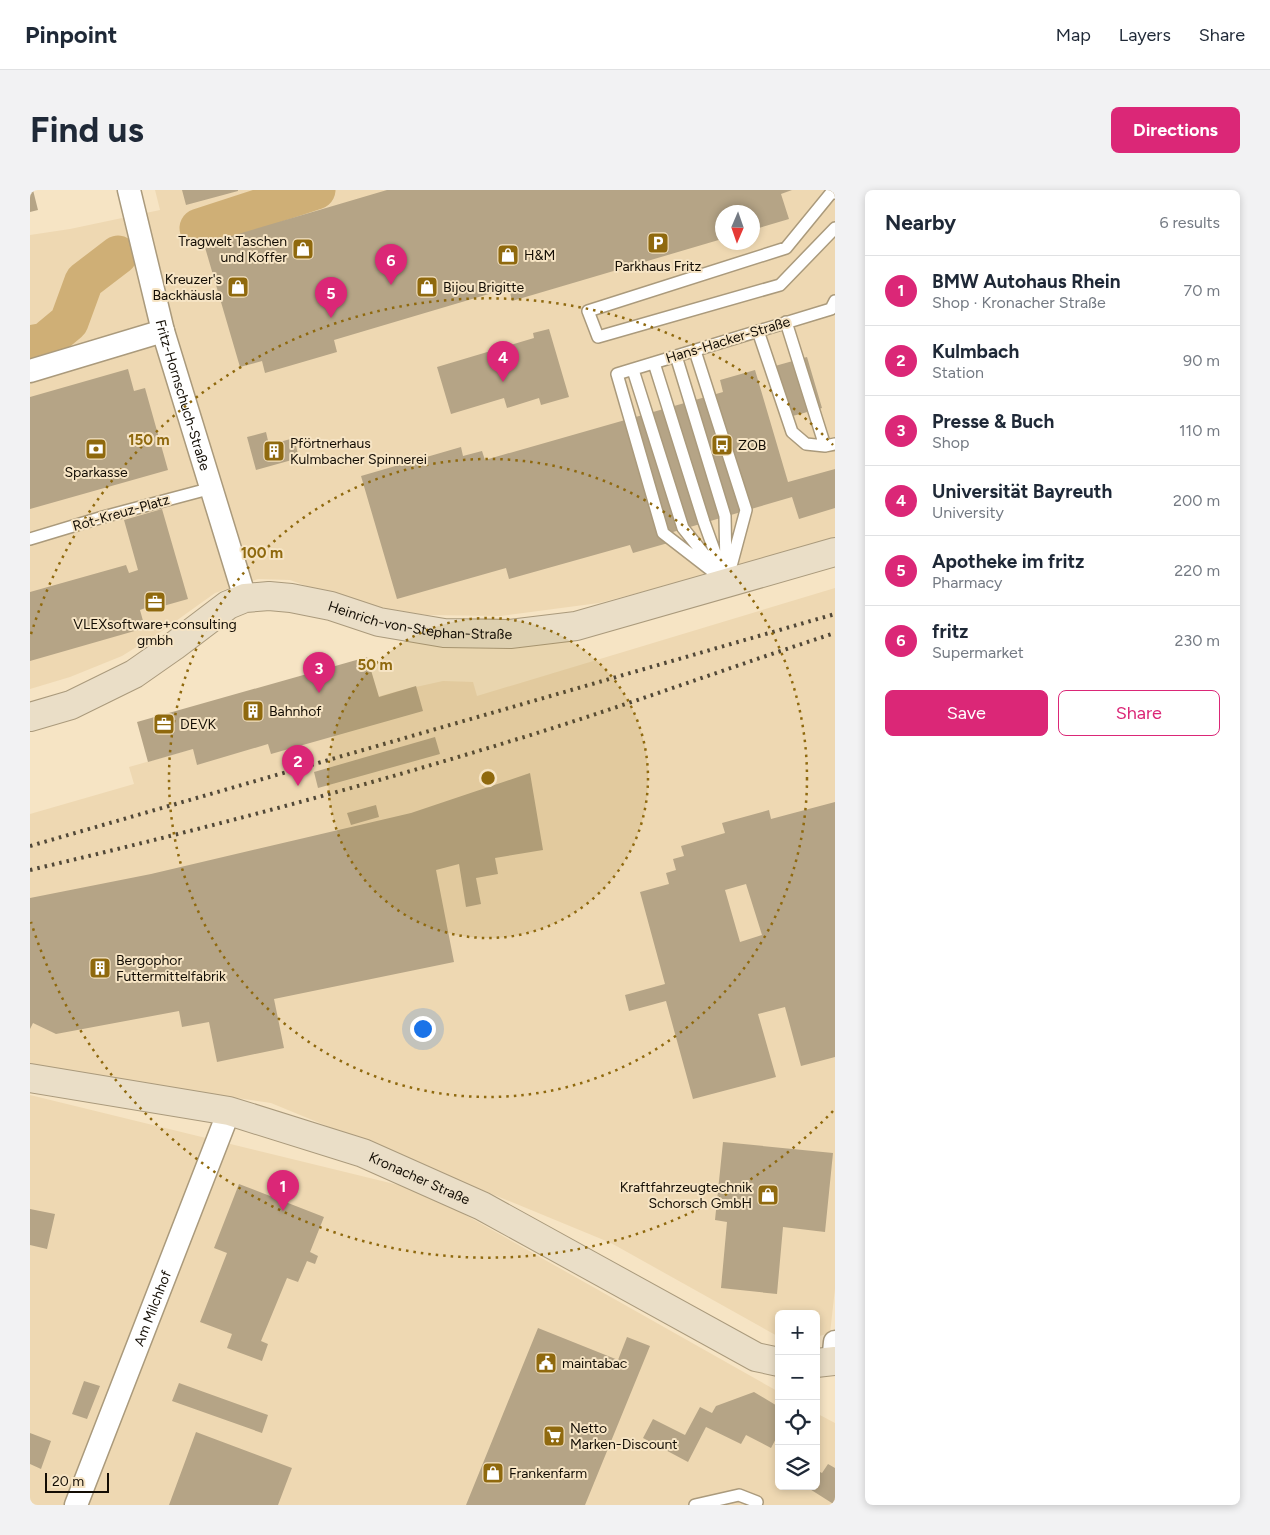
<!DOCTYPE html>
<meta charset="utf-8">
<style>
body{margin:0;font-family:Figtree,sans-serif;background:#f2f2f3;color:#1f2937}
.controls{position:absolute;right:15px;bottom:15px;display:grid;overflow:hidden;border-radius:8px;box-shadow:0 2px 8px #0003}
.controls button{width:45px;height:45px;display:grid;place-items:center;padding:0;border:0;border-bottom:1px solid #e0e1e3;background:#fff;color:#1f2937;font:25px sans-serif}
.compass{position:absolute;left:685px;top:15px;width:45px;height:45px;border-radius:50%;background:#fff;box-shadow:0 2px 8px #0003;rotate:182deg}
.scale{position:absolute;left:15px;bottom:12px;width:64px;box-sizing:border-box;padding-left:5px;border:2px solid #130d04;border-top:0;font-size:14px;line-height:18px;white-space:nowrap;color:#130d04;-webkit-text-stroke:4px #f6e4c4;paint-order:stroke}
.you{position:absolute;left:392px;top:838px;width:18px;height:18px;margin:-12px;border:4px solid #fff;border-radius:50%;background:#1a73e8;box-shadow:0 0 0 8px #1a73e833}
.badge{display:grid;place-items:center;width:32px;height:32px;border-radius:50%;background:#db2777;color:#fff;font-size:16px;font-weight:700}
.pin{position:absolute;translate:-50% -41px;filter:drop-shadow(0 1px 2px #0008)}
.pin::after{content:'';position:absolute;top:26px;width:18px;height:15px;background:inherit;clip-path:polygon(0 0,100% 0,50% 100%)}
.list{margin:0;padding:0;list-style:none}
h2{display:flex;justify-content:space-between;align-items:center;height:65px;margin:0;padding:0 20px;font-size:21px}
h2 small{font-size:16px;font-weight:400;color:#747a83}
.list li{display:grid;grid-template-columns:32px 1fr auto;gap:15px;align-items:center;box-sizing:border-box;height:70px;padding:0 20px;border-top:1px solid #e0e1e3}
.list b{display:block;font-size:19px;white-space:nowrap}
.list p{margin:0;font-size:16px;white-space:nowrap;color:#747a83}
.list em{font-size:16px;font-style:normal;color:#747a83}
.actions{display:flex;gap:10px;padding:15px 20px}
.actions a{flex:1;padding:11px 0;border:1px solid #db2777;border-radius:8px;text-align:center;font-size:18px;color:#db2777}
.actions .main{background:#db2777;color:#fff}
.icon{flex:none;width:28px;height:28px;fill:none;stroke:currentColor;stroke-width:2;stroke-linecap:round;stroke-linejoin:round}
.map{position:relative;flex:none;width:805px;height:1315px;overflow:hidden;border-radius:8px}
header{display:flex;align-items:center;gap:30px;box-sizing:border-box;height:70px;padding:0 25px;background:#fff;border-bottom:1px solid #e0e1e3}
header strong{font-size:24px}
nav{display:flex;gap:28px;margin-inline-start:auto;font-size:18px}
.intro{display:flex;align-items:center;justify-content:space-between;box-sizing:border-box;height:120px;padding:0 30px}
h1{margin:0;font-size:35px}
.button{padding:12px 22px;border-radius:8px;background:#db2777;color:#fff;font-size:18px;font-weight:700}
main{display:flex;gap:30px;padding:0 30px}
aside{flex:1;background:#fff;border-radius:8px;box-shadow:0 2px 8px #0003}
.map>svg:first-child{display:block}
.built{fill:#eed8b2;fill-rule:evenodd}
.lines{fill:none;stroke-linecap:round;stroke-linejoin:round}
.river{stroke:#cfaf76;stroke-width:39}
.building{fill:#b5a486;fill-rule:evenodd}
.lane-casing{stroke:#aa9a7c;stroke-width:14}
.street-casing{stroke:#aa9a7c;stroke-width:25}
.secondary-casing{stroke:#aa9a7c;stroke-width:30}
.lane{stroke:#fff;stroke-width:11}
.street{stroke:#fff;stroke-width:22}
.secondary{stroke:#eadec7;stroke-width:28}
.rail{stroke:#514838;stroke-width:4;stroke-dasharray:2.5 5;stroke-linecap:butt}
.ring{fill:none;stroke:#8f690e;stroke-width:2.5;stroke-dasharray:2.5 5}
.labels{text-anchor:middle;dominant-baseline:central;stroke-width:4;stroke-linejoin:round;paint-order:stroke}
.poi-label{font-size:14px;fill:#130d04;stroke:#f6e4c4;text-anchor:start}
.street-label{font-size:14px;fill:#130d04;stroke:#f6e4c4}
.centre{fill:#8f690e;stroke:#f6e4c4;stroke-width:2.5}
.ring-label{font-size:15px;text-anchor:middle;font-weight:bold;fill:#8f690e;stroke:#f6e4c4;stroke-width:4;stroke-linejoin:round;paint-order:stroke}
</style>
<header>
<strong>Pinpoint</strong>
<nav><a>Map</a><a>Layers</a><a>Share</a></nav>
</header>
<div class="intro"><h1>Find us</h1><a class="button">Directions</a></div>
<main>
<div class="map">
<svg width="805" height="1315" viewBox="0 0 805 1315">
<rect width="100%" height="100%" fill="#f6e4c4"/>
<path class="built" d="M125,0H805V352L569,413L471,426L397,425L328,415L260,390L228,389L185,403L132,441L92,466L40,487L0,499V45L40,39L130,20ZM692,22H722V52H692Z
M805,398V1099L800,1143L786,1147V1124H749V1147L581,1053L241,913L19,881L0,874V624L104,594L99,577L368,501L413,491L443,492L447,506Z
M0,905L393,1001L749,1202V1296H786V1223L805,1233V1315H0Z"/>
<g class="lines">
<path class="river" d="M169,38L286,0
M0,155L15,152L39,132L54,91L88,65"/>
</g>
<path class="building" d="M0,0H3L8,20L0,22Z
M152,0H208V1L156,15Z
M357,0H762L751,4L759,29L722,40V22H692V49L482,111L479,98L304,150L307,162L235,183L232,171L210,177L174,54Z
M519,139L539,207L511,215L509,208L477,218L474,208L421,224L407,177L504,148L503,143Z
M777,167L792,218L759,227L745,176Z
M98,179L104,201L115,198L138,280L0,319V207Z
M725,180L758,292L805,279V318L769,329L762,307L643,342L645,351L603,363L600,355L479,389L476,378L367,409L331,286L431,257L433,266L452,261L455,270L693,202L690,190Z
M236,242L239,255L264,248L269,268L226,280L217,247Z
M132,319L158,409L119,420L118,417L110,420L115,438L0,471V402L96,375L99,383L108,380L94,330Z
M337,467L349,507L386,496L393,521L241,564L238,554L167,575L163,559L118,572L107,532Z
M405,547L410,564L288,598L284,582Z
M500,583L513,660L465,668L468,684L446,688L451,714L436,717L429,674L406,680L424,772L244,809L254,858L187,872L179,832L152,837L149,821L26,844L3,833L0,839V708L121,684L381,623Z
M805,612V867L771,876L755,817L728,824L746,887L663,909L636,811L599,821L595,805L635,794L610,702L639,694L636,683L646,680L643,669L654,666L651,656L695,643L692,633L739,620L741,629ZM716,694L732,745L710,752L695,700Z
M346,615L349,627L321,635L317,623Z
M693,952L803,963L795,1042L753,1037L747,1104L691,1098L697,1032L685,1030Z
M209,994L294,1027L280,1062L288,1066L285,1074L277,1071L268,1092L257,1088L231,1151L238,1154L232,1171L197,1158L202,1144L170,1132L197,1063L184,1058Z
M0,1019L25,1024L17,1059L0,1055Z
M508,1138L588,1170L597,1147L620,1156L555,1315H436Z
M54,1191L70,1196L57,1229L42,1224Z
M149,1193L238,1225L232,1243L142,1211Z
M724,1202L749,1217V1243L741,1258L716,1245L711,1254L676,1237L658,1272L613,1248L623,1229L655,1245L670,1217L682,1223L686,1216Z
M166,1242L262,1278L248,1315H139Z
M0,1243L21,1251L11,1279L0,1274Z
M798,1274L805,1278V1315L775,1296H786V1280L792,1283Z"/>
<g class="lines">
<g class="lane-casing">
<path id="lane" d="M805,3H801L756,58L558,121L568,147L750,95L805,38
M756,132L795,256
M728,141L762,242L776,254L795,256L805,254
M665,161L716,320L697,391
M646,166L695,326L696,379
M624,173L674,332L692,382
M603,180L653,338L685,378
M0,349L73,327L182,298
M695,391L633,343L587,184L801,119L805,111
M665,1315L709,1305L727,1312L726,1315"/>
</g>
<g class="street-casing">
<g id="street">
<path id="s1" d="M99,0L133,141L215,408"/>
<path d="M0,181L133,141"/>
<path d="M803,1172L805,1152"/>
<path id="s2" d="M46,1315L199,921"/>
</g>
</g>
<g class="secondary-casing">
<g id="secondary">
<path id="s3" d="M0,527L41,515L104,484L144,456L198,415L215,408L239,406L261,408L301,416L349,432L414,443L480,444L546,436L805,362"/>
<path id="s4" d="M0,888L199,921L333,963L452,1016L726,1167L749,1172"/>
<path d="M786,1173L805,1171"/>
</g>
</g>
<use href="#lane" class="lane"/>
<use href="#street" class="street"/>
<use href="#secondary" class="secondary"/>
<path class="rail" d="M0,656L805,424
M0,680C162,642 322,600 481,551C590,518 697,478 805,443"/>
</g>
<circle cx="458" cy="588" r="160" fill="#8f690e" fill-opacity=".12"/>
<g class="ring">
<circle cx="458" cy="588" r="160"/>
<circle cx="458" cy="588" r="319"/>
<path d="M803 921A479 479 0 0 1 1 732M1 444A479 479 0 0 1 803 255"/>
</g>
<defs>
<g id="parking-square" transform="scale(1.125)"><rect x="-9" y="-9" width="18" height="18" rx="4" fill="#8f690e" stroke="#f6e4c4"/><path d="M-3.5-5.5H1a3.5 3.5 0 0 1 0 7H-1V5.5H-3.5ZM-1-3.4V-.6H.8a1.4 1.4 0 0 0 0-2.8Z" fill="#fff"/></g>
<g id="shop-square" transform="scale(1.125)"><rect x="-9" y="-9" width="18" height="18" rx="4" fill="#8f690e" stroke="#f6e4c4"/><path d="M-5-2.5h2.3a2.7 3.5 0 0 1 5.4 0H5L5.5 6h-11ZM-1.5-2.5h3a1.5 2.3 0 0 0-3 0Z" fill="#fff"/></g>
<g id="bus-square" transform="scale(1.125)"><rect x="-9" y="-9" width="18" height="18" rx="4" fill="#8f690e" stroke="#f6e4c4"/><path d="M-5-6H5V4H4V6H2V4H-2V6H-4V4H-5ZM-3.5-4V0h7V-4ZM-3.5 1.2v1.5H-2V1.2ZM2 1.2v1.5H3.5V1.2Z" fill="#fff"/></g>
<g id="bank-square" transform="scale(1.125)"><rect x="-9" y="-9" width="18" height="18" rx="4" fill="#8f690e" stroke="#f6e4c4"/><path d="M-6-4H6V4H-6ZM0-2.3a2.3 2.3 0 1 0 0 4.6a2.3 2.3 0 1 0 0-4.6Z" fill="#fff"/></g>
<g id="building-square" transform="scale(1.125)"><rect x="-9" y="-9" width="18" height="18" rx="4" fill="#8f690e" stroke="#f6e4c4"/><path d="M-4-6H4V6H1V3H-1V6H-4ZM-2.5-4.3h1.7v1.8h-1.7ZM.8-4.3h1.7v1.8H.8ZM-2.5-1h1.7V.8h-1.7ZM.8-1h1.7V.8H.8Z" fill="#fff"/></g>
<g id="office-square" transform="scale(1.125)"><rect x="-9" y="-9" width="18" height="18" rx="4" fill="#8f690e" stroke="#f6e4c4"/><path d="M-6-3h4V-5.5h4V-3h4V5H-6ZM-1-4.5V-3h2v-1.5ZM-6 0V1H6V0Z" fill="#fff"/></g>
<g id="civic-square" transform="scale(1.125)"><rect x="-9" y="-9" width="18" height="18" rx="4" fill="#8f690e" stroke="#f6e4c4"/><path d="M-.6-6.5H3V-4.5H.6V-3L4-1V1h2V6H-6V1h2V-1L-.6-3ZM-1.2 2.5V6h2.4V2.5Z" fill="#fff"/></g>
<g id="supermarket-square" transform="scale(1.125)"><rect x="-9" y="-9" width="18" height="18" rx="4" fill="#8f690e" stroke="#f6e4c4"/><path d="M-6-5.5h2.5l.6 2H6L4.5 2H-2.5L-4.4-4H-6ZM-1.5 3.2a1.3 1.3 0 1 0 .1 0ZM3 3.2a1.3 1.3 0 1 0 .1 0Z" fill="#fff"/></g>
</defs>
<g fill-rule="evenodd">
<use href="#parking-square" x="628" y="53"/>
<use href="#shop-square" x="273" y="59"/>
<use href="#shop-square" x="478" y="65"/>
<use href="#shop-square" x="208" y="97"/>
<use href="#shop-square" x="397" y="97"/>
<use href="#bus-square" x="692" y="255"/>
<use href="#bank-square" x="66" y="259"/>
<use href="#building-square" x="244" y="261"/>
<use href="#office-square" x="125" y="412"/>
<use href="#building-square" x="223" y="521"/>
<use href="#office-square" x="134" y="534"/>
<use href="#building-square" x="70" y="778"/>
<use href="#shop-square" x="738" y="1005"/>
<use href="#civic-square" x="516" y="1173"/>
<use href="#supermarket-square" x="524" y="1246"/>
<use href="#shop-square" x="463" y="1283"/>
</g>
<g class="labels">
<g class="poi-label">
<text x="257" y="51" text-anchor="end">Tragwelt Taschen<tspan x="257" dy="16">und Koffer</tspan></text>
<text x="494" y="65">H&amp;M</text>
<text x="628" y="76" text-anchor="middle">Parkhaus Fritz</text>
<text x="192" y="89" text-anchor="end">Kreuzer's<tspan x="192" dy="16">Backhäusla</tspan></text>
<text x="413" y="97">Bijou Brigitte</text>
<text x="260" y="253">Pförtnerhaus<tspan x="260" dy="16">Kulmbacher Spinnerei</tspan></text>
<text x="708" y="255">ZOB</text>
<text x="66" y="282" text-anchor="middle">Sparkasse</text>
<text x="125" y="434" text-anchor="middle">VLEXsoftware+consulting<tspan x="125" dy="16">gmbh</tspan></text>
<text x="239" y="521">Bahnhof</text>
<text x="150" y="534">DEVK</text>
<text x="86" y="770">Bergophor<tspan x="86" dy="16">Futtermittelfabrik</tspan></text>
<text x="722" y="997" text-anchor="end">Kraftfahrzeugtechnik<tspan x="722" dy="16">Schorsch GmbH</tspan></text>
<text x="532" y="1173">maintabac</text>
<text x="540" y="1238">Netto<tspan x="540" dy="16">Marken-Discount</tspan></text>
<text x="479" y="1283">Frankenfarm</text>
</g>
<g class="street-label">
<text transform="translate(698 150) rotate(-17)">Hans-Hacker-Straße</text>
<text stroke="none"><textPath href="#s1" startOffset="212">Fritz-Hornschuch-Straße</textPath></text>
<text transform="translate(91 323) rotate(-16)">Rot-Kreuz-Platz</text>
<text stroke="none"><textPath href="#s3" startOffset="426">Heinrich-von-Stephan-Straße</textPath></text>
<text stroke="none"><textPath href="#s4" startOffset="404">Kronacher Straße</textPath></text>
<text stroke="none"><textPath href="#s2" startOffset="211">Am Milchhof</textPath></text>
</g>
</g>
<circle cx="458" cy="588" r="8" class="centre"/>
<g class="ring-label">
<text x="119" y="255">150 m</text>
<text x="232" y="368">100 m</text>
<text x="345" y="480">50 m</text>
</g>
</svg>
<div class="controls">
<button>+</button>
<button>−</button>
<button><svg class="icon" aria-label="locate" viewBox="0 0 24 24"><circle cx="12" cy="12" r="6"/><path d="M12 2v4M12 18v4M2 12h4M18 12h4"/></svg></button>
<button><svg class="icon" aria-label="layers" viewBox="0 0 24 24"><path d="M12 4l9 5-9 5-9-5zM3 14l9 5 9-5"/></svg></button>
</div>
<svg class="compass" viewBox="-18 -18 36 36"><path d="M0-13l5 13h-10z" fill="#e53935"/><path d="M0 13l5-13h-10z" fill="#747a83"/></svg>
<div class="scale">20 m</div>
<div class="you"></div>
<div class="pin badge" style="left:253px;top:1021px">1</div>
<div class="pin badge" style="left:268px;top:596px">2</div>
<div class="pin badge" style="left:289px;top:503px">3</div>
<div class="pin badge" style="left:473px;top:192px">4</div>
<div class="pin badge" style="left:301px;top:128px">5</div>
<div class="pin badge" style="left:361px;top:95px">6</div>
</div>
<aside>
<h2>Nearby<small>6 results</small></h2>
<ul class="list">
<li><span class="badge">1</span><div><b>BMW Autohaus Rhein</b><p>Shop · Kronacher Straße</p></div><em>70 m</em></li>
<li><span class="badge">2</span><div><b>Kulmbach</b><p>Station</p></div><em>90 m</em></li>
<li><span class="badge">3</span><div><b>Presse &amp; Buch</b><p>Shop</p></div><em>110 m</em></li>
<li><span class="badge">4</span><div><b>Universität Bayreuth</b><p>University</p></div><em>200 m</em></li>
<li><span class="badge">5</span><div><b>Apotheke im fritz</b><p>Pharmacy</p></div><em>220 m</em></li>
<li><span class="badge">6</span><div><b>fritz</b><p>Supermarket</p></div><em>230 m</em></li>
</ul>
<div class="actions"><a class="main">Save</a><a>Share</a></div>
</aside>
</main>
